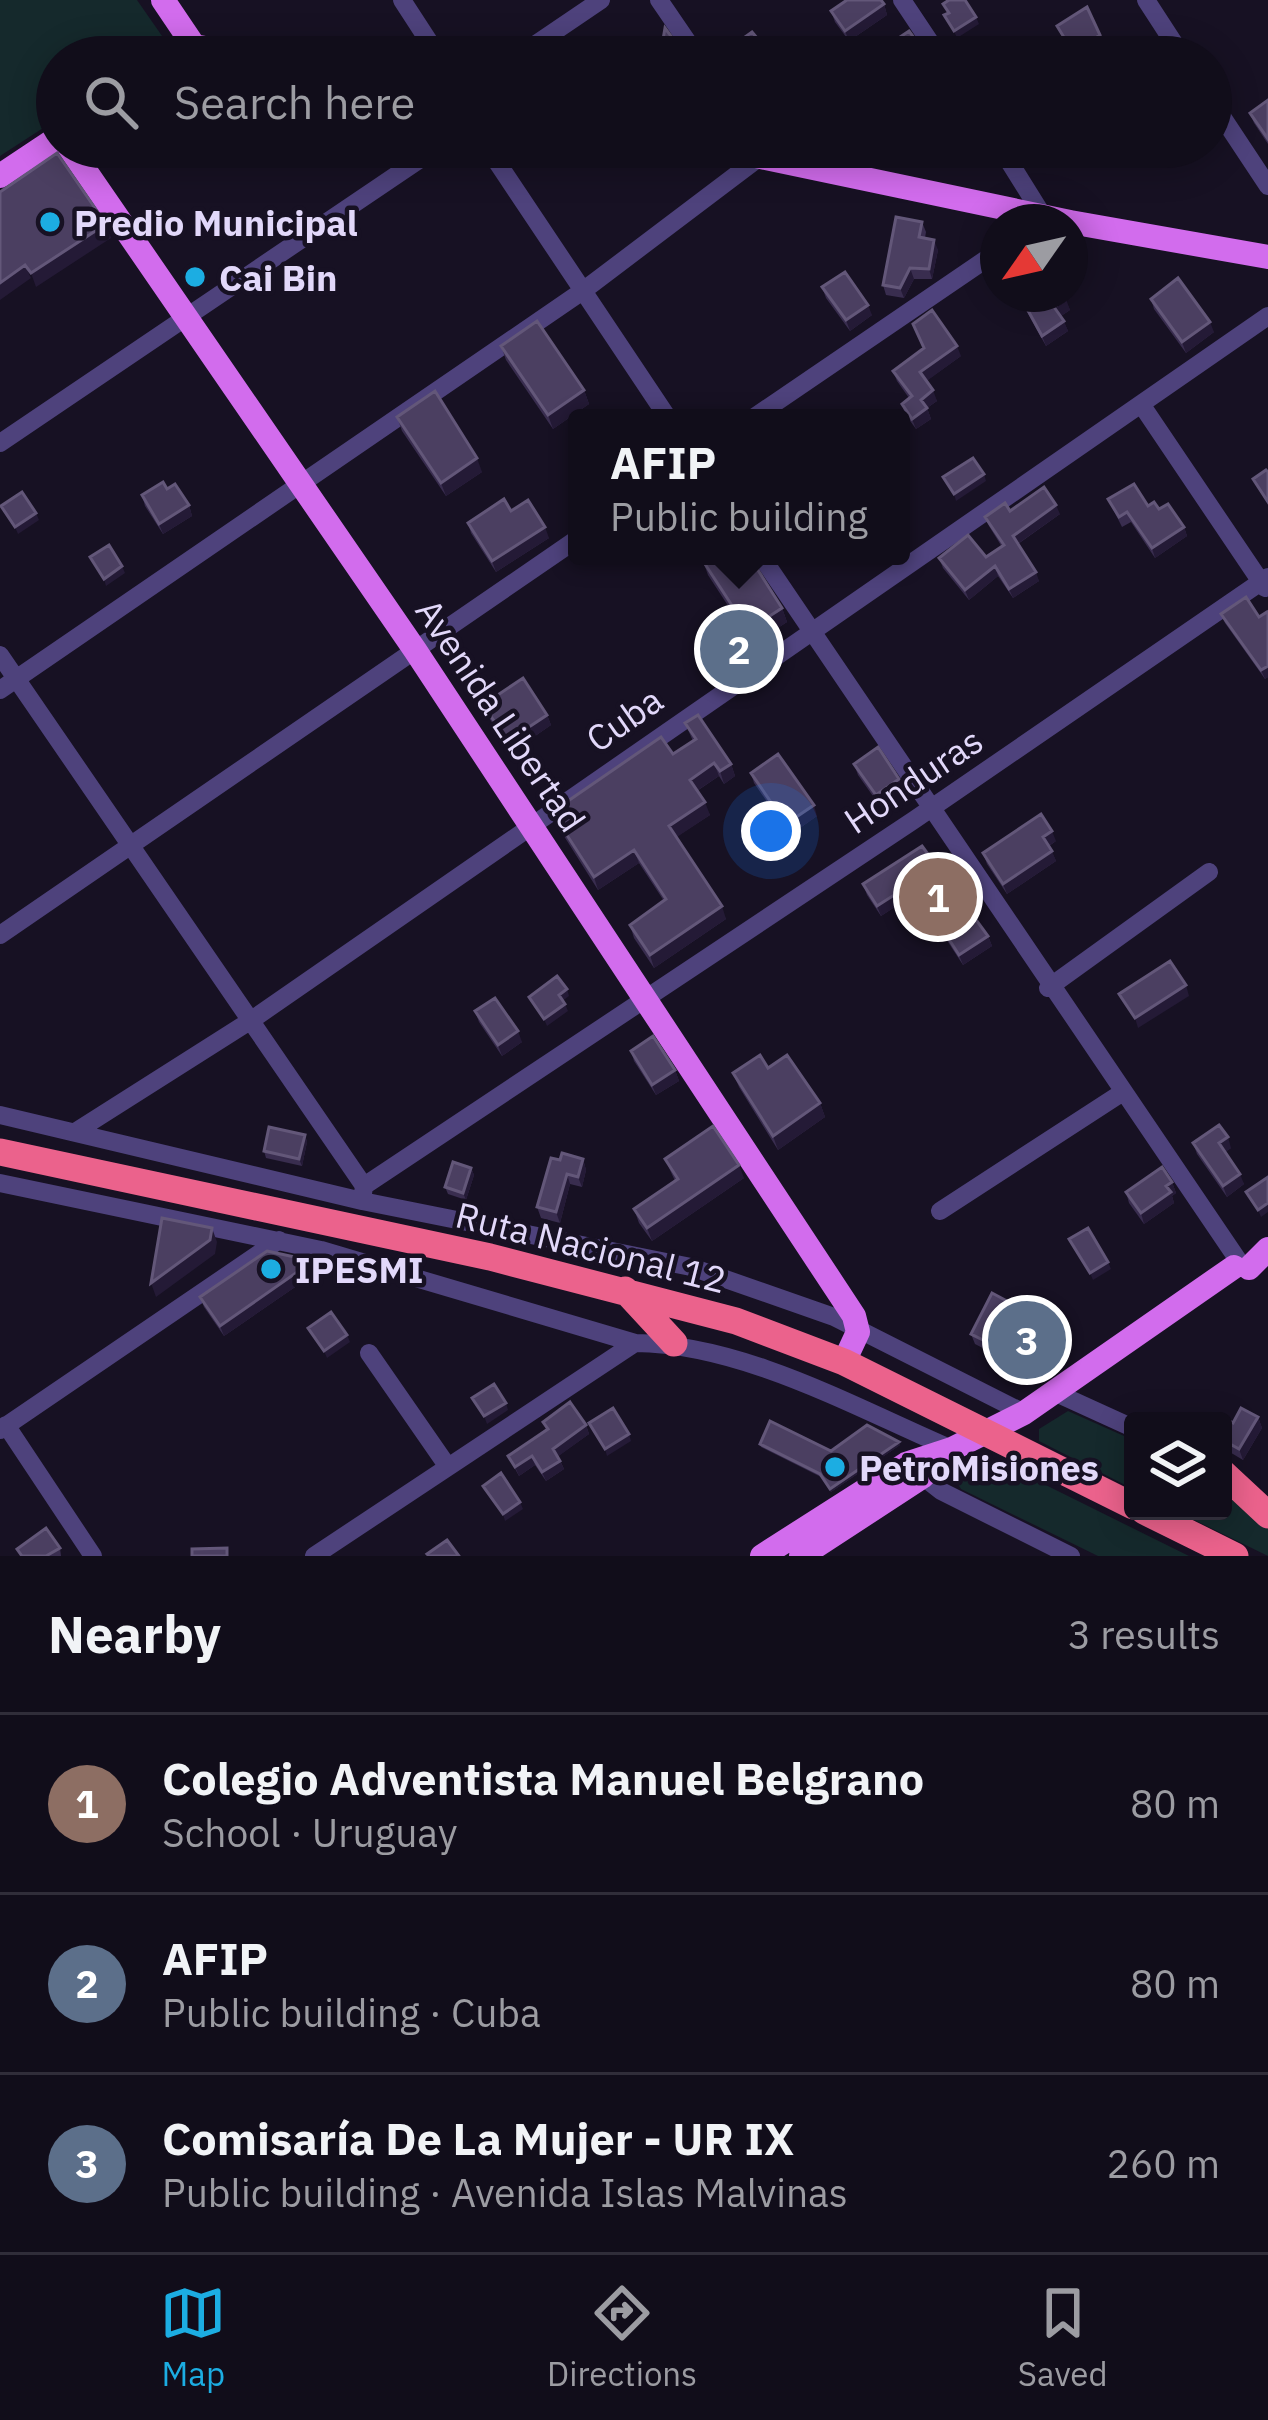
<!DOCTYPE html>
<meta charset="utf-8">
<style>
body{margin:0;font-family:"IBM Plex Sans",sans-serif;background:#1e1b27;color:#f1f3f6}
.controls{position:absolute;right:36px;bottom:36px;display:grid;overflow:hidden;border-radius:12px;box-shadow:0 6px 30px #0003}
.controls button{width:108px;height:108px;display:grid;place-items:center;padding:0;border:0;border-bottom:3px solid #302d39;background:#110d1a;color:#f1f3f6;font:60px sans-serif}
.compass{position:absolute;left:980px;top:204px;width:108px;height:108px;border-radius:50%;background:#110d1a;box-shadow:0 6px 30px #0003;rotate:236deg}
.you{position:absolute;left:771px;top:831px;width:42px;height:42px;margin:-30px;border:9px solid #fff;border-radius:50%;background:#1a73e8;box-shadow:0 0 0 18px #1a73e833}
.badge{display:grid;place-items:center;width:78px;height:78px;border-radius:50%;background:#1cade2;color:#fff;font-size:39px;font-weight:700}
.pin{position:absolute;translate:-50% -50%;border:6px solid #fff;box-shadow:0 3px 12px #0006}
.popup{position:absolute;left:568px;top:409px;width:342px;height:156px;box-sizing:border-box;display:grid;place-content:center;border-radius:12px;background:#110d1a;filter:drop-shadow(0 3px 9px #0005);font-size:39px;white-space:nowrap;color:#9c9ca2}
.popup b{font-size:45px;color:#f1f3f6}
.popup::after{content:'';position:absolute;left:50%;top:100%;margin-left:-24px;border:24px solid transparent;border-top-color:#110d1a}
.list{margin:0;padding:0;list-style:none}
h2{display:flex;justify-content:space-between;align-items:center;height:156px;margin:0;padding:0 48px;font-size:51px}
h2 small{font-size:39px;font-weight:400;color:#9c9ca2}
.list li{display:grid;grid-template-columns:78px 1fr auto;gap:36px;align-items:center;box-sizing:border-box;height:180px;padding:0 48px;border-top:3px solid #302d39}
.list b{display:block;font-size:45px;white-space:nowrap}
.list p{margin:0;font-size:39px;white-space:nowrap;color:#9c9ca2}
.list em{font-size:39px;font-style:normal;color:#9c9ca2}
.icon{flex:none;width:66px;height:66px;fill:none;stroke:currentColor;stroke-width:2;stroke-linecap:round;stroke-linejoin:round}
.map{position:relative;flex:none;width:1268px;height:1556px;overflow:hidden}
.search{position:absolute;background:#110d1a;box-shadow:0 6px 30px #0003;left:36px;right:36px;top:36px;height:132px;display:flex;align-items:center;gap:30px;box-sizing:border-box;padding:0 42px;border-radius:66px;color:#9c9ca2;font-size:45px}
.sheet{height:696px;background:#110d1a}
nav{display:flex;justify-content:space-around;align-items:center;box-sizing:border-box;height:168px;border-top:3px solid #302d39;background:#110d1a;font-size:33px;color:#9c9ca2}
nav a{display:grid;justify-items:center;gap:6px}
nav .on{color:#1cade2}
.map>svg:first-child{display:block}
.green{fill:#15292c}
.lines{fill:none;stroke-linecap:round;stroke-linejoin:round}
.minor{stroke:#4e427c;stroke-width:18}
.major{stroke:#d26ced;stroke-width:24}
.highway{stroke:#eb628c;stroke-width:27}
.wall{fill:#392d4f}
.shaded-wall{fill:#241a36}
.building{fill:#4b3f61;stroke:#635779;stroke-width:3}
.poi-dot{fill:#1cade2;stroke:#171123;stroke-width:4.5}
.labels{text-anchor:middle;dominant-baseline:central;stroke-width:9;stroke-linejoin:round;paint-order:stroke}
.poi-label{font-size:36px;font-weight:bold;fill:#e2d8fa;stroke:#171123;text-anchor:start}
.street-label{font-size:36px;fill:#e2d8fa;stroke:#171123}
</style>
<div class="map">
<svg width="1268" height="1556" viewBox="0 0 1268 1556">
<rect width="100%" height="100%" fill="#171123"/>
<path class="green" d="M0,0H137L169,46L151,57H57V119L0,156Z
M1068,1411L1133,1440V1489L1039,1441V1429Z
M987,1456L1189,1556H1098L961,1489L956,1481Z
M1223,1486L1268,1529V1556L1176,1511H1223Z"/>
<g class="lines">
<path class="minor" d="M402,0L439,57
M659,0L698,57
M902,0L940,57
M1146,0L1183,57
M517,57L601,0
M1211,100L1268,186
M487,147L668,418
M1000,147L1045,219
M1141,404L1265,588
M753,418L998,251
M0,443L438,147
M761,556L1238,1260
M0,655L364,1186
M0,690L584,290L760,157L758,148
M0,935L577,539
M1048,988L1209,872
M0,1115L362,1201L691,1267L834,1317L1024,1413
M75,1132L250,1021L1268,316
M0,1183L321,1250L635,1343C743,1344 854,1407 952,1449
M362,1201L364,1186L914,820L1268,577
M940,1211L1120,1094
M369,1353L448,1467
M1054,1392L1133,1428
M6,1425L93,1556
M0,1430L279,1240
M913,1469L941,1491L1071,1556
M314,1556L635,1343"/>
<path class="major" d="M163,0L194,46
M194,46L255,57
M69,147L415,650L854,1316L858,1332L844,1362
M713,147L1070,222
M0,176L57,138
M1070,222L1268,257
M1249,1268L1268,1249
M762,1556L906,1464L952,1449L1024,1413L1234,1267
M801,1556L922,1477L946,1454"/>
<path class="highway" d="M0,1152L490,1257L736,1321L844,1362L1133,1506
M625,1290L674,1343
M1223,1473L1268,1515
M1144,1511L1235,1556"/>
</g>
<path class="wall" d="M884,4L887,15L849,41L835,22L831,11Z
M1268,100V144L1254,123L1250,113Z
M922,222L926,232L925,238L938,250L932,279H914L904,298L886,295L883,285Z
M822,287L872,315L850,331L826,298Z
M1017,294H1062L1070,310L1061,316L1068,331L1046,346Z
M1151,299L1214,332L1186,353L1154,309Z
M501,346L584,390L589,404L553,429L506,360Z
M961,356L926,381L937,401L927,408L931,419L916,429L905,414L902,404L909,398L897,381L893,371Z
M397,417L482,472L446,496L402,431Z
M167,489L189,505L192,516L163,534L145,506L142,495Z
M1108,499L1148,506L1184,527L1187,536L1155,558L1131,522L1122,527Z
M511,511L549,538L496,572L471,533L468,523Z
M1010,511L1060,514L1018,544L1039,581L1013,598L998,576L969,600L943,568L939,558L986,557L1002,547L989,526L985,517Z
M703,561L782,608L787,622L753,644L708,575Z
M1221,614L1259,617L1268,614V677L1265,679L1225,623Z
M483,705L547,715L551,725L512,752L487,715Z
M685,723L731,764L735,776L724,784L719,776L697,791L710,815L676,837L726,919L654,968L634,938L630,925L664,901L639,863L598,890L557,825L552,812L673,754L693,741Z
M854,764L903,789L880,806L858,775Z
M751,773L817,816L790,835L754,783Z
M1056,841L1049,846L1056,861L1007,894L987,864L983,853Z
M922,846L988,936L992,946L963,965L916,893L881,916L867,895L863,884Z
M475,1011L522,1042L502,1056L479,1022Z
M631,1051L675,1070L679,1081L656,1095L634,1061Z
M768,1068L820,1103L825,1117L778,1150L739,1087L733,1073Z
M305,1135L307,1142L302,1166L266,1158L264,1151Z
M1193,1143L1231,1148L1225,1152L1244,1184L1227,1197L1197,1154Z
M583,1159L586,1170L582,1187L570,1184L560,1223L541,1218L537,1207L560,1160Z
M665,1159L744,1178L652,1241L639,1223L634,1209L675,1181Z
M471,1168L474,1175L466,1200L448,1194L445,1187Z
M1172,1182L1176,1193L1172,1196L1174,1203L1144,1224L1129,1203L1126,1192Z
M313,1261L317,1272L224,1336L204,1307L200,1297Z
M1035,1316L1039,1326L1019,1367L975,1344L971,1334Z
M1258,1417L1262,1428L1243,1460L1223,1448V1421L1233,1423Z
M543,1422L586,1425L589,1434L558,1456L564,1469L546,1481L535,1465L519,1476L508,1456L546,1430Z
M760,1444L831,1451L900,1445L831,1492L821,1477L761,1447Z
M60,1548L61,1556H20L17,1549Z"/>
<path class="shaded-wall" d="M884,4L887,15L849,41L845,31Z
M976,17L979,24L957,38L954,31Z
M1100,35L1104,45L1085,57H1075L1073,52Z
M917,42L921,53L914,57L910,47Z
M106,224L111,238L36,287L31,273Z
M934,240L938,250L932,279L929,269Z
M25,265L31,278L0,300V283Z
M910,268L914,279L904,298L900,288Z
M1066,299L1070,310L1058,318L1054,307Z
M868,305L872,315L850,331L846,320Z
M1064,321L1068,331L1046,346L1042,336Z
M1210,322L1214,332L1186,353L1182,342Z
M957,346L961,356L924,383L920,372Z
M584,390L589,404L553,429L548,415Z
M933,390L937,401L927,408L931,419L916,429L912,419L921,400Z
M477,458L482,472L446,496L441,483Z
M984,474L986,481L956,501L954,494Z
M189,505L192,516L163,534L159,524Z
M1056,505L1060,514L1016,545L1013,536Z
M36,513L39,520L18,534L15,527Z
M545,527L549,538L496,572L492,561Z
M1184,527L1187,536L1155,558L1152,548Z
M122,566L125,573L106,586L104,579Z
M995,566L998,576L969,600L965,590Z
M1036,572L1039,581L1013,598L1009,589Z
M782,608L787,622L753,644L748,630Z
M1268,666V677L1265,679L1261,670Z
M547,715L551,725L512,752L508,741Z
M714,763L719,776L695,792L690,780Z
M731,764L735,776L724,784L720,771Z
M899,779L903,789L880,806L876,795Z
M705,802L710,815L674,839L669,826Z
M814,805L817,816L790,835L786,824Z
M1052,831L1056,841L1047,847L1043,837Z
M634,850L639,863L598,890L594,877Z
M1052,851L1056,861L1007,894L1003,884Z
M913,883L916,893L881,916L877,906Z
M722,906L726,919L654,968L650,955Z
M988,936L992,946L963,965L959,955Z
M1186,985L1189,996L1138,1028L1135,1018Z
M567,989L569,996L561,1002L559,995Z
M565,1004L568,1011L547,1026L544,1019Z
M518,1031L522,1042L502,1056L498,1045Z
M675,1070L679,1081L656,1095L652,1085Z
M820,1103L825,1117L778,1150L773,1136Z
M305,1135L307,1142L302,1166L299,1159Z
M1228,1137L1231,1148L1223,1154L1219,1143Z
M583,1159L586,1170L582,1187L578,1177Z
M739,1165L744,1178L652,1241L647,1228Z
M471,1168L474,1175L466,1200L463,1193Z
M567,1174L570,1184L560,1223L556,1212Z
M1240,1174L1244,1184L1227,1197L1223,1186Z
M1172,1182L1176,1193L1172,1196L1174,1203L1144,1224L1141,1213Z
M1268,1203V1212L1261,1217L1258,1210Z
M212,1228L217,1242L215,1254L156,1297L151,1283Z
M313,1261L317,1272L224,1336L220,1326Z
M1108,1262L1111,1269L1093,1280L1090,1273Z
M1035,1316L1039,1326L1019,1367L1015,1356Z
M347,1335L350,1342L327,1358L324,1351Z
M506,1403L508,1410L487,1424L484,1416Z
M1258,1417L1262,1428L1243,1460L1239,1449Z
M586,1425L589,1434L556,1458L553,1449Z
M629,1434L631,1441L607,1456L605,1449Z
M899,1442L900,1445L831,1492L830,1489Z
M532,1456L535,1465L519,1476L515,1467Z
M560,1461L564,1469L546,1481L542,1472Z
M520,1502L523,1509L505,1521L503,1514Z"/>
<path class="building" d="M847,0H881L884,4L845,31L831,11Z
M949,0H965L976,17L954,31L944,15L949,13L943,4Z
M1087,7L1100,35L1073,52L1057,26Z
M665,28L682,51L686,57H660Z
M909,31L917,42L910,47L917,57H890L885,47Z
M752,32L773,57H734L728,49Z
M570,45L605,48L603,57H567Z
M1268,100V139L1250,113Z
M57,153L106,224L31,273L25,265L0,283V192Z
M896,217L922,222L919,237L934,240L929,269L910,268L900,288L883,285Z
M845,272L868,305L846,320L822,287Z
M1178,278L1210,322L1182,342L1151,299Z
M1019,294H1062L1066,299L1054,307L1064,321L1042,336Z
M932,310L957,346L920,372L933,390L921,400L927,408L912,419L902,404L912,396L893,371L924,348L913,324Z
M537,321L584,390L548,415L501,346Z
M435,391L477,458L441,483L397,417Z
M973,458L984,474L954,494L943,477Z
M1266,470L1268,472V502L1253,479Z
M163,482L167,489L175,484L189,505L159,524L142,495Z
M1134,484L1148,506L1154,502L1159,509L1168,504L1184,527L1152,548L1127,512L1119,517L1108,499Z
M1044,487L1056,505L1013,536L1036,572L1009,589L995,566L965,590L939,558L968,535L986,557L1004,545L985,517L1005,503L1010,511Z
M22,492L36,513L15,527L1,506Z
M504,499L511,511L528,500L545,527L492,561L468,523Z
M109,545L122,566L104,579L90,557Z
M711,556H749L782,608L748,630L703,561Z
M1246,597L1259,617L1267,612L1268,614V666L1261,670L1221,614Z
M523,678L547,715L508,741L483,705Z
M698,715L731,764L720,771L714,763L690,780L705,802L669,826L722,906L650,955L630,925L666,899L634,850L594,877L552,812L661,737L673,754L696,739L685,723Z
M878,747L899,779L876,795L854,764Z
M778,754L814,805L786,824L751,773Z
M1041,814L1052,831L1043,837L1052,851L1003,884L983,853Z
M922,846L988,936L959,955L913,883L877,906L863,884Z
M1170,961L1186,985L1135,1018L1119,994Z
M557,976L567,989L559,995L565,1004L544,1019L529,997Z
M495,998L518,1031L498,1045L475,1011Z
M653,1036L675,1070L652,1085L631,1051Z
M760,1055L768,1068L787,1055L820,1103L773,1136L733,1073Z
M1219,1125L1228,1137L1219,1143L1240,1174L1223,1186L1193,1143Z
M713,1126L739,1165L647,1228L634,1209L678,1179L665,1159Z
M269,1127L305,1135L299,1159L264,1151Z
M562,1153L583,1159L578,1177L567,1174L556,1212L537,1207L551,1158L560,1160Z
M453,1162L471,1168L463,1193L445,1187Z
M1162,1167L1172,1182L1166,1186L1171,1192L1141,1213L1126,1192Z
M1268,1177V1203L1258,1210L1246,1192Z
M162,1218L212,1228L210,1240L151,1283Z
M1088,1228L1108,1262L1090,1273L1069,1239Z
M267,1251L313,1261L220,1326L200,1297Z
M992,1293L1035,1316L1015,1356L971,1334Z
M331,1312L347,1335L324,1351L308,1328Z
M494,1384L506,1403L484,1416L472,1398Z
M570,1402L586,1425L553,1449L560,1461L542,1472L532,1456L515,1467L508,1456L548,1429L543,1422Z
M613,1408L629,1434L605,1449L589,1423Z
M1241,1408L1258,1417L1239,1449L1223,1440V1421H1213L1218,1414L1233,1423Z
M770,1421L831,1451L867,1425L899,1442L830,1489L820,1474L760,1444Z
M501,1473L520,1502L503,1514L483,1486Z
M46,1528L60,1548L46,1556H22L17,1549Z
M447,1540L459,1556H429L427,1554Z
M227,1548V1556H192V1549Z"/>
<g class="poi-dot">
<circle cx="50" cy="222" r="12"/>
<circle cx="195" cy="277" r="12"/>
<circle cx="271" cy="1269" r="12"/>
<circle cx="835" cy="1467" r="12"/>
</g>
<g class="labels">
<g class="poi-label">
<text x="74" y="222">Predio Municipal</text>
<text x="219" y="277">Cai Bin</text>
<text x="295" y="1269">IPESMI</text>
<text x="859" y="1467">PetroMisiones</text>
</g>
<g class="street-label">
<text transform="translate(501 715) rotate(56)">Avenida Libertad</text>
<text transform="translate(624 719) rotate(-35)">Cuba</text>
<text transform="translate(913 780) rotate(-34)">Honduras</text>
<text transform="translate(591 1247) rotate(14)">Ruta Nacional 12</text>
</g>
</g>
</svg>
<div class="controls">
<button><svg class="icon" aria-label="layers" viewBox="0 0 24 24"><path d="M12 4l9 5-9 5-9-5zM3 14l9 5 9-5"/></svg></button>
</div>
<svg class="compass" viewBox="-18 -18 36 36"><path d="M0-13l5 13h-10z" fill="#e53935"/><path d="M0 13l5-13h-10z" fill="#9c9ca2"/></svg>
<div class="you"></div>
<div class="pin badge" style="left:938px;top:897px;background:#8d6e63">1</div>
<div class="pin badge" style="left:739px;top:649px;background:#5c6f8a">2</div>
<div class="popup"><b>AFIP</b>Public building</div>
<div class="pin badge" style="left:1027px;top:1340px;background:#5c6f8a">3</div>
<div class="search"><svg class="icon" aria-label="search" viewBox="0 0 24 24"><circle cx="10" cy="10" r="6"/><path d="M15 15l6 6"/></svg>Search here</div>
</div>
<section class="sheet">
<h2>Nearby<small>3 results</small></h2>
<ul class="list">
<li><span class="badge" style="background:#8d6e63">1</span><div><b>Colegio Adventista Manuel Belgrano</b><p>School · Uruguay</p></div><em>80 m</em></li>
<li><span class="badge" style="background:#5c6f8a">2</span><div><b>AFIP</b><p>Public building · Cuba</p></div><em>80 m</em></li>
<li><span class="badge" style="background:#5c6f8a">3</span><div><b>Comisaría De La Mujer - UR IX</b><p>Public building · Avenida Islas Malvinas</p></div><em>260 m</em></li>
</ul>
</section>
<nav>
<a class="on"><svg class="icon" aria-label="map" viewBox="0 0 24 24"><path d="M3 6l6-2 6 2 6-2v14l-6 2-6-2-6 2zM9 4v14M15 6v14"/></svg>Map</a>
<a><svg class="icon" aria-label="directions" viewBox="0 0 24 24"><path d="M12 3l9 9-9 9-9-9zM9 14v-3h6M13 9l2 2-2 2"/></svg>Directions</a>
<a><svg class="icon" aria-label="saved" viewBox="0 0 24 24"><path d="M7 4h10v16l-5-4-5 4z"/></svg>Saved</a>
</nav>
